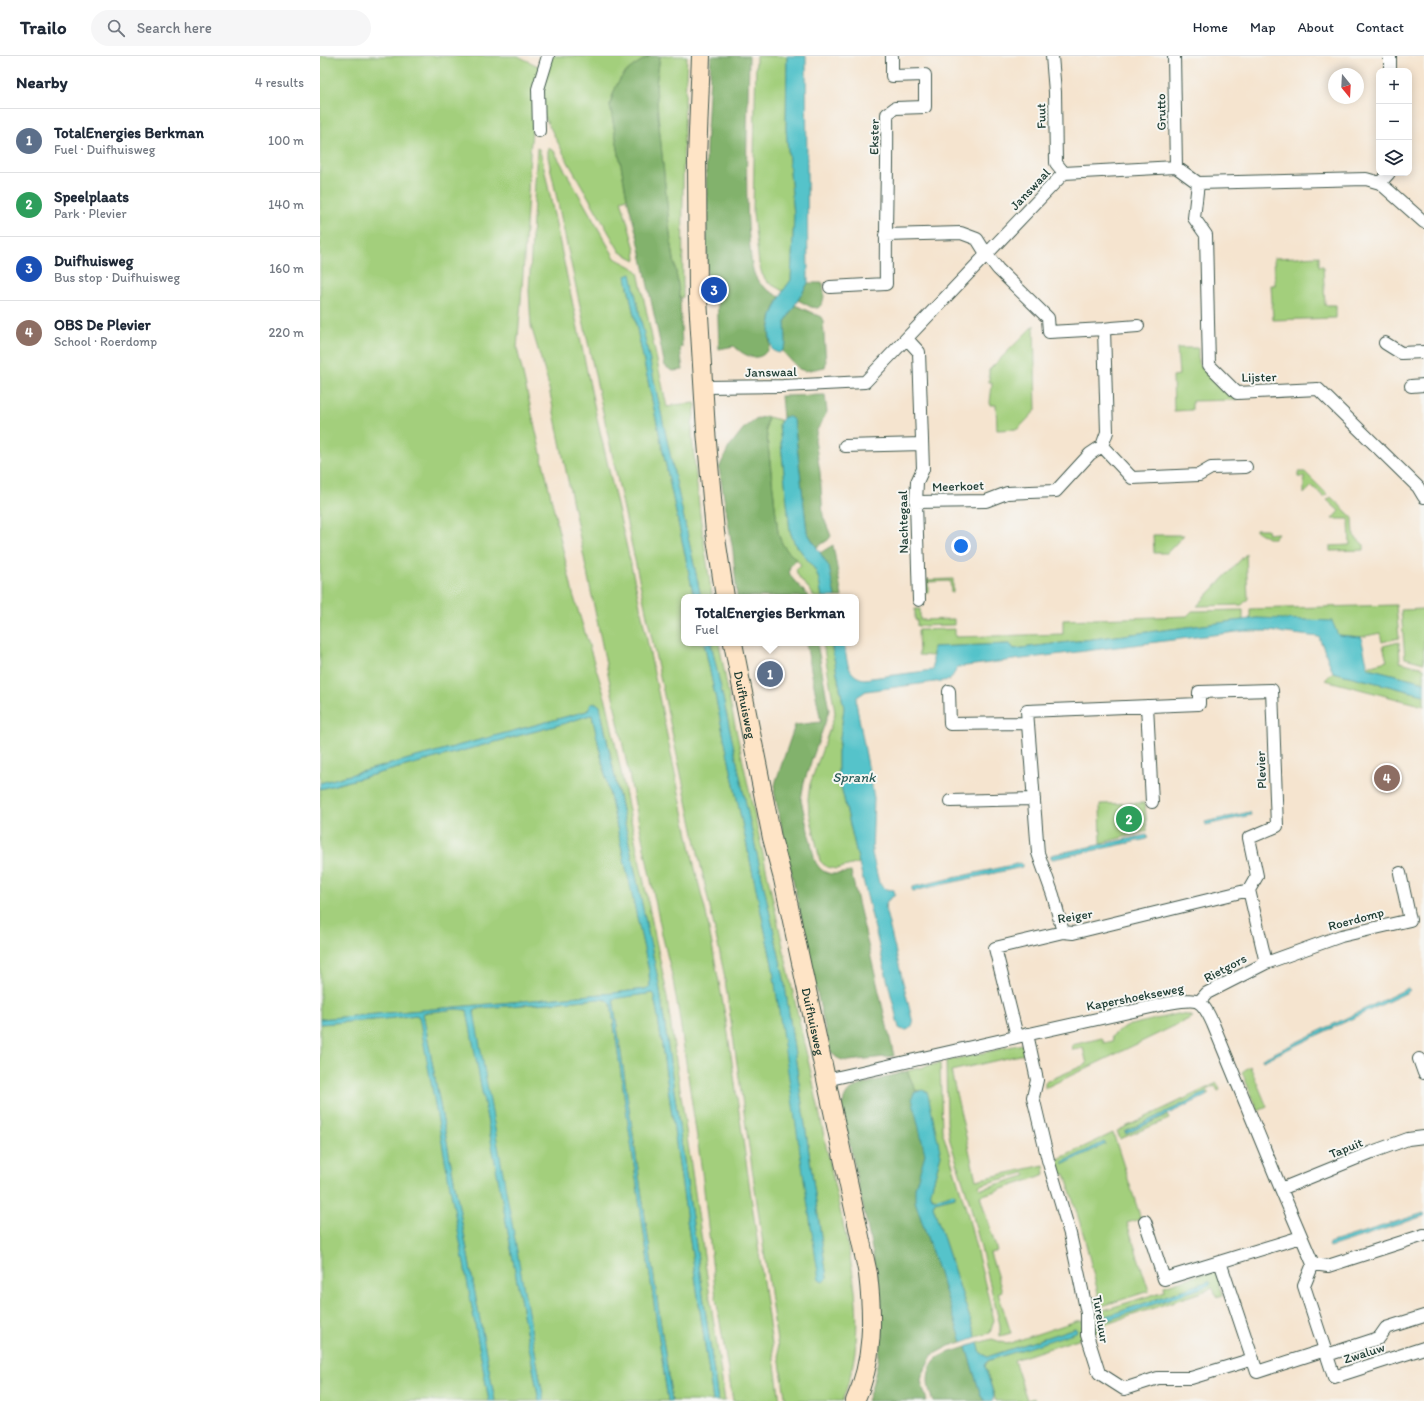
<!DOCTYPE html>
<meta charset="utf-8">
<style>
body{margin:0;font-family:Itim,sans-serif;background:#f6f6f7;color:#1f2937}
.controls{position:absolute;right:12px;top:12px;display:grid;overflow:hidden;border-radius:8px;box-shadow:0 2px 10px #0003}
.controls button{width:36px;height:36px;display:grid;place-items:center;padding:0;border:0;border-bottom:1px solid #e0e1e3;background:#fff;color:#1f2937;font:20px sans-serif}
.compass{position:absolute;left:1008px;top:12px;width:36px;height:36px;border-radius:50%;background:#fff;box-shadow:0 2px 10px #0003;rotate:162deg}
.you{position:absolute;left:641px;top:490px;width:14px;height:14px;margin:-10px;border:3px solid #fff;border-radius:50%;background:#1a73e8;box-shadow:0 0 0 6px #1a73e833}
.badge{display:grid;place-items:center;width:26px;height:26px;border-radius:50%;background:#b45309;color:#fff;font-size:13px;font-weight:700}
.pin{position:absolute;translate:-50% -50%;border:2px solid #fff;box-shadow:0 1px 4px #0006}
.popup{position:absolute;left:361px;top:538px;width:178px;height:52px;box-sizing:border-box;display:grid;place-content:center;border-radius:8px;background:#fff;filter:drop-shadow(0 1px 3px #0005);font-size:13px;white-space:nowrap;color:#747a83}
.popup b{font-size:15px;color:#1f2937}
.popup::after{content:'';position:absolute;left:50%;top:100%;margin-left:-8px;border:8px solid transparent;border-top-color:#fff}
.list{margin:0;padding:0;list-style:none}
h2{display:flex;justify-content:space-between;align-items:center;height:52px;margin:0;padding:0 16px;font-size:17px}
h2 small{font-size:13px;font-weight:400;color:#747a83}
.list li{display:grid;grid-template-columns:26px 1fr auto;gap:12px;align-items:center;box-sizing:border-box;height:64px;padding:0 16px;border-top:1px solid #e0e1e3}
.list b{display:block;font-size:15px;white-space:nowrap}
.list p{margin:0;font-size:13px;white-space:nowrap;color:#747a83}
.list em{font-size:13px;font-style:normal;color:#747a83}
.icon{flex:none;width:22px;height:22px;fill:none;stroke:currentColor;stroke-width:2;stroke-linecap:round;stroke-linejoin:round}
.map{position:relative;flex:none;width:1104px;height:1345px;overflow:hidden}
header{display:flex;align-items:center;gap:24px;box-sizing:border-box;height:56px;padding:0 20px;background:#fff;border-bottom:1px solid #e0e1e3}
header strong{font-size:19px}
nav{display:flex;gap:22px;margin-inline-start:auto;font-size:14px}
.search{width:280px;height:36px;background:#f6f6f7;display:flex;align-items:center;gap:10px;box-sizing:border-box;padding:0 14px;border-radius:22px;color:#747a83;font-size:15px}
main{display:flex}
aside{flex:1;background:#fff}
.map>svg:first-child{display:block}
.green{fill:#a3cf7c;stroke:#618658;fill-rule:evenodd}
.forest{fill:#82b26c;stroke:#507850}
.water{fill:#55c3ca;stroke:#3a807f}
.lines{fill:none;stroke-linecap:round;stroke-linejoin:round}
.minor-casing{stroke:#3f564b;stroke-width:14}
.secondary-casing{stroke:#3f564b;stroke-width:20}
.minor{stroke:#fff;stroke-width:12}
.secondary{stroke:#fee4c6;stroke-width:18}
.labels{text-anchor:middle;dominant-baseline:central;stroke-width:4;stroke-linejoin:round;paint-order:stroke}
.street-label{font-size:13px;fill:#1f3d34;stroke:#f6f6f2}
.water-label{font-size:14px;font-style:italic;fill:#2c5e5a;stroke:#f6f6f2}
</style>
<header>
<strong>Trailo</strong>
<div class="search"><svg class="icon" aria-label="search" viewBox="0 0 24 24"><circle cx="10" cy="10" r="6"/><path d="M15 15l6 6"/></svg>Search here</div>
<nav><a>Home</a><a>Map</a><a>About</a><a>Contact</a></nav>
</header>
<main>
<aside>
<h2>Nearby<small>4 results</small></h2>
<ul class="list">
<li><span class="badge" style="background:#5c6f8a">1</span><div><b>TotalEnergies Berkman</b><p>Fuel · Duifhuisweg</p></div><em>100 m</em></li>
<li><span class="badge" style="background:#2e9e5b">2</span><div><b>Speelplaats</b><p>Park · Plevier</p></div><em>140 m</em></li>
<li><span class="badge" style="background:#1a4fb4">3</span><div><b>Duifhuisweg</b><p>Bus stop · Duifhuisweg</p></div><em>160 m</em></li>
<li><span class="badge" style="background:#8d6e63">4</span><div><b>OBS De Plevier</b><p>School · Roerdomp</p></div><em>220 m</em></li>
</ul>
</aside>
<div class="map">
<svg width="1104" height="1345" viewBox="0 0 1104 1345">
<rect width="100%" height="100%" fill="#f6f6f2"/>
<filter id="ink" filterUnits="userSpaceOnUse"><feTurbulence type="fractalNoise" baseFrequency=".025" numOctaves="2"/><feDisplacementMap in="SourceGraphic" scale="8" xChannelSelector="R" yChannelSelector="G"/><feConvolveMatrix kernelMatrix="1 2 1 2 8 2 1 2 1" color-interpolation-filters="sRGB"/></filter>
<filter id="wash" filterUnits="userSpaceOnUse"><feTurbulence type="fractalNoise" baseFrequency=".012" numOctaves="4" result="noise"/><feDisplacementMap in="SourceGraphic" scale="16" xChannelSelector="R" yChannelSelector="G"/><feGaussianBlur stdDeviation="0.9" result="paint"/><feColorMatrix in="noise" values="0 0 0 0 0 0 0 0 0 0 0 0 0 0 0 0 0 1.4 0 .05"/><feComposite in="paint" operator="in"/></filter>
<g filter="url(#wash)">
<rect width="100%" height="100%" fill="#f5e4cf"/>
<path class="green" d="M0,0H198L222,12C212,53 210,94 208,136C205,188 202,240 197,292L253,538L287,648L345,928L405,1345H398L339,928L280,650L271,649L267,655L0,727Z
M231,0H330C305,14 297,21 290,49L307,142L301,144L315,193L316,204L300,196L248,106L221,54V33Z
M340,0H367C363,81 362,161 363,241L360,242L350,178L338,59L336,29Z
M436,0H467L466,73L474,159L471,224L463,235L447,226L442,218L439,208L433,157Z
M217,92L219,93L222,102L276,358L316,531L375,813L386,857L406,964L460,1345H413L396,1242L382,1116L359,958L352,919L342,878L227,323L211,270L209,235Z
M228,92L234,95L295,202C301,206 314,211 318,216L347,351L353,350V349L375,347L376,349L372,369V381L380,459L392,541H381L311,219L307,220L308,231L374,541H364V587H384L452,908L507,1222L464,923L391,587H399L410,646L484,987C495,1030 502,1074 512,1118C528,1195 553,1268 522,1345H466L464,1334L404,917L228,101Z
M999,200V210H1003L1005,249H1016V262L953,264L951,229H955L954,202Z
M714,269L716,354L698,373L677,374L676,349H670C670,341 672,334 672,326H669V314Z
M857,292H878V307L917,344L872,345V354L854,355L853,320L859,319Z
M448,361L460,364L459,369L470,475L474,486L496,515L499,524L502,541H494C490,530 477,524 476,513L481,509C477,503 473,502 469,497C463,491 460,484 458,476L446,372Z
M978,416H985L1007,438L1004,441L992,430L984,438V421H978Z
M1011,441L1033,462L1034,480L1044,489V494L1010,495V490L1030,489L1029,463H1012L1019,455L1007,444Z
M936,473H947L948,478L958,477L954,482H948L936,475Z
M833,479H864L847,497H834Z
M926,498L928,543L922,549L877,550Z
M633,523V536H631L630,525L608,526V537H605V524Z
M1076,549L1079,582L1062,586L1060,577L1041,581L1018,579L938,562L930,563V553Z
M595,553H600V564L634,563V569L597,570V564H595Z
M1104,553V607L1085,602L1081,554Z
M923,554V564L694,593L690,588L613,591V600L599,599L598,574L635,573V581L743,578V564L867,560L872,555Z
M1079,586L1080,606L1104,612V626L1048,612L1047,610L1067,605L1063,590Z
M503,587H511L524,652L518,696V717L539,807L516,813L507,811L503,808L500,805L489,754L488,743L490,728L515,658L514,650Z
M1013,616L1104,639V650L1005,624Z
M272,659L329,915L330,931L325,933L294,937L0,963V733L246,667L267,660Z
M825,747L827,775L781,787L780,748Z
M333,937L337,955L393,1345H352L293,942Z
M279,943L287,944L291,948L348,1345H224L154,962L155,954L162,952Z
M136,953L147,954L148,958L219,1345H175L103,957Z
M857,958L868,959L873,961L725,1032V1026L767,1008L763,992L753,994L752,989L782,982L784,987L793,985L792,980L806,970Z
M96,959L99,961L101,968L169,1345H0V968L66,963Z
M702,988L704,998L631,1015L656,1124L724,1109L725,1118L710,1124L660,1140L677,1195L670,1197L682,1235L678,1237L691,1277L680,1280V1269L650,1148L630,1085L627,1066L626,1005ZM704,1117L706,1118L705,1120L661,1133L659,1131L660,1129Z
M620,1007L622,1074L647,1156L674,1264L670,1277L656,1281L613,1150L615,1146L635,1141C626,1142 614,1146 610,1138L621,1099L599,1034L596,1035L587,1015Z
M930,1010L947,1051L938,1055L922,1016Z
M897,1027L900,1034L898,1035L895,1030L886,1034L889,1038L886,1040L885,1037L805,1076L806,1078L847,1059L849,1063L800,1083L797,1075Z
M793,1077L821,1163L807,1167L829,1235L773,1253L771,1242L779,1241L764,1180L745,1118L738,1120L732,1106Z
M891,1215L898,1217L903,1226L899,1227L903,1239L896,1241L893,1232L784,1269V1274L772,1277L774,1257L845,1235L844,1230Z
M763,1264L762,1276L761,1277V1282L694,1304L707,1344L714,1342L715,1345H676L665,1310L668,1305L756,1273L755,1272L667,1301L661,1297L658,1287L672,1283L687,1288L756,1265Z"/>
<path class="forest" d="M330,0H340L336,29L338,59L350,178L360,242L362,291L360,292L363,314L352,315L345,310L318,183L307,142L290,49C297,21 305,14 330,0Z
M391,0H429C428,61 424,123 429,183C431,196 430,214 438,225C443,232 453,237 460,241C450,261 448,268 450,290C448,293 446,296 444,298C434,306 421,297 414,290L399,293L397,234L393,235L387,222L386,93Z
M488,227H503C504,236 506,246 498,252L491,251L478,244Z
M475,249L501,261L503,265L506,307L505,311L485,315L479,313L462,295L466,288L465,266Z
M505,339L507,356L497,374L495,384L500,416L503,460L511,480L508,484L497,491L487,476L474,364L468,360L463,362L461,340Z
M446,360L448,361L446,372L458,476C461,489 467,496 477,503C457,518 481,527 488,541H417L413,495L399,412L409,391L423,373L437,363Z
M513,489L522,541H515L509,511L500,497Z
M486,587H497L509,654L505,667L484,726L481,744L495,805C504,822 515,818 531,816L574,1000L528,1005C518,1004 513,1000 509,992L454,735L456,725L475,669L501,666Z
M587,1015L596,1035L593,1040L605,1094V1101L595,1145L642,1286L629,1290L612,1299L602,1320L601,1325L607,1345H547C570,1282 560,1232 547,1169C539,1130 530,1092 522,1053C523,1043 526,1036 535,1031Z
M646,1291L661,1340L665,1345H613C607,1331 605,1315 616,1303C621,1298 638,1294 646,1291Z"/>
<path class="water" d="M467,0H486L488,227L465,266L466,288L462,295L458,297L452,294L449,276L452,259L463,235L471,224L474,159L466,73Z
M311,218L381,541H374L308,231L306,220Z
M468,360L474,364L487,476L509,511L515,541H502L499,524L496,515L474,486L470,475L459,368L463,362Z
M938,562L1012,565L1018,579L1041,581L1048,612L1104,626V639L1013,616L999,581L949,575H924L638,611L630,624L546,635L537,641L536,646L554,742L552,797L559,827L566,833L574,834L575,839L567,845L565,852L593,967C591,974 585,976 579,972L539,807L518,717V697L524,652L511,587H524C527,602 526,620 544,623L613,614V591L690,588L694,593Z
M384,587H391L464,923L507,1222L503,1226L499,1224L452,908Z
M276,647L280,650L282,661L339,928L398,1345H393L337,955L333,937L293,943L352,1345H348L291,948L287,944L279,943L162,952L155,954L154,956L224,1345H219L147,954L136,953L103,957L175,1345H169L99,961L96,959L66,963L0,968V963L294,937L325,933L330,931L329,915L272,659L267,660L246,667L0,733V727L267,655L271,648Z
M930,756L931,759L886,769L885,766Z
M826,779L828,780L827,783L733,803L731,802V799Z
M701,807L702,808V811L593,835L592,833V831Z
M1088,932L1090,934L1088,936L943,1005L942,1004V1003Z
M602,1034L607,1036L608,1039L621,1099L610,1138L611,1141L615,1143L633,1137L635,1138V1141L615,1146L613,1150L656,1281L642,1286L595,1145V1132L605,1098L592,1042L594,1037Z
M885,1037L887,1038L886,1040L806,1078L805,1077V1076Z
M784,1086L786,1088L744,1108L742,1107L743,1106Z
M1104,1157V1160L1010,1191L1009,1189V1187Z
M889,1225L891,1227L890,1229L786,1265L784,1263V1261Z
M755,1272L757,1274L756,1276L667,1305L665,1310L674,1340L672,1345H665L661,1340L646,1291L658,1287L661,1297L667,1301Z"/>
</g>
<g filter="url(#ink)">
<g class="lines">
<g class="minor-casing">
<path id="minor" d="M732,0L735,36L736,107L744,117
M854,0L856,111
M1070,0V15
M219,75L218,33L228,0
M878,127L874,162L886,179L889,309L917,337L998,333L1098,431L1104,441
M1060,127L1069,117
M565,179L641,177L657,183L667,199L678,213L728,262L729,276L784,273L792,272L818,270
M510,231L566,228C565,171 568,115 567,58L575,52L605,51V19L572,20V0
M587,283L599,296L603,413L597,426L596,446L599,544
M1065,287L1081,297L1104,296
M1091,330L1104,329
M383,331L463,330L545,326L744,117L856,111L878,127L1046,123L1060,127L1104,166
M525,390L602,388
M782,390L787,376L784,273
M596,446L666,445L687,437L736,435L770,398L782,390L812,422L879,419L891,412L926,411
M629,635L630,668L708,667
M827,650L832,746
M630,745L714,743
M743,876L733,839L718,797L707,655L879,648V636L952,634L957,770L929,782L937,820L929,834L946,907
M879,946L887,937L946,907L1021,880L1090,864L1080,817
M707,978L717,1024L713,1041L728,1104L750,1178L767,1257V1279L779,1317L804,1333L838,1322H871L933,1303
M697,980L675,892L743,876L753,877L929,834
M1099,1003L1104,1017
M506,1024C620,998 735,972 849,947C877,942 881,941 893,968L961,1133L993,1208L1008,1210L1104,1179
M961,1133L1052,1096L1088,1083L1104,1081
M825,1165L844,1223L981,1181
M900,1206L937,1316L1005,1294
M993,1208L984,1230L1014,1321L1104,1292
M1007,1299L1059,1282L1066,1272L1104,1260"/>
</g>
<g class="secondary-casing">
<g id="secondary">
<path d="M381,0L377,102L378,243L386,375L395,476L405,541"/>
<path id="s1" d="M413,587L452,782L463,823L548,1218C553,1260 554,1305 535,1345"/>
</g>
</g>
<use href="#minor" class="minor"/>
<use href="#secondary" class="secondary"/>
</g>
</g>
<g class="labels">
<g class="street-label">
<text transform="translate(841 56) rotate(-91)">Grutto</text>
<text transform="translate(721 60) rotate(-91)">Fuut</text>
<text transform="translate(554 81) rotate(-89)">Ekster</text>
<text transform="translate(710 133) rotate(-47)">Janswaal</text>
<text transform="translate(451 316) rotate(-1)">Janswaal</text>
<text transform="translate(939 321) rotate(-1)">Lijster</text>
<text transform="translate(638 430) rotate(-2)">Meerkoet</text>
<text transform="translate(583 466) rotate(-91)">Nachtegaal</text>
<text stroke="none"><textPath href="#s1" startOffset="63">Duifhuisweg</textPath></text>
<text transform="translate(941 714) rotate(-92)">Plevier</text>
<text transform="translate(755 860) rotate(-9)">Reiger</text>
<text transform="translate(1036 863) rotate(-15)">Roerdomp</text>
<text transform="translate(905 912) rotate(-28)">Rietgors</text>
<text transform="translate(815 941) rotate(-11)">Kapershoekseweg</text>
<text stroke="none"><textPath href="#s1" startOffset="387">Duifhuisweg</textPath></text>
<text transform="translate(1026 1092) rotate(-22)">Tapuit</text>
<text transform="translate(781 1263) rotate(81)">Tureluur</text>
<text transform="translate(1044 1297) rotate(-18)">Zwaluw</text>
</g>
<g class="water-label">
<text x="534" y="721">Sprank</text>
</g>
</g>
</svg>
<div class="controls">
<button>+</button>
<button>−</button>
<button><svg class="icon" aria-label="layers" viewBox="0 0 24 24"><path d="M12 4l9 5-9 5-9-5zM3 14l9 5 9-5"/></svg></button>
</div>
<svg class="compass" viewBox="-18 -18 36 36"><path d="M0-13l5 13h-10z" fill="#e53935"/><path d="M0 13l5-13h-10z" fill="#747a83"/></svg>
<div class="you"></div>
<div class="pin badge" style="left:450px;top:618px;background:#5c6f8a">1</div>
<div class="popup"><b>TotalEnergies Berkman</b>Fuel</div>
<div class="pin badge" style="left:809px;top:763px;background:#2e9e5b">2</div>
<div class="pin badge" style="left:394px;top:234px;background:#1a4fb4">3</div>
<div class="pin badge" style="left:1067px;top:722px;background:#8d6e63">4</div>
</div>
</main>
